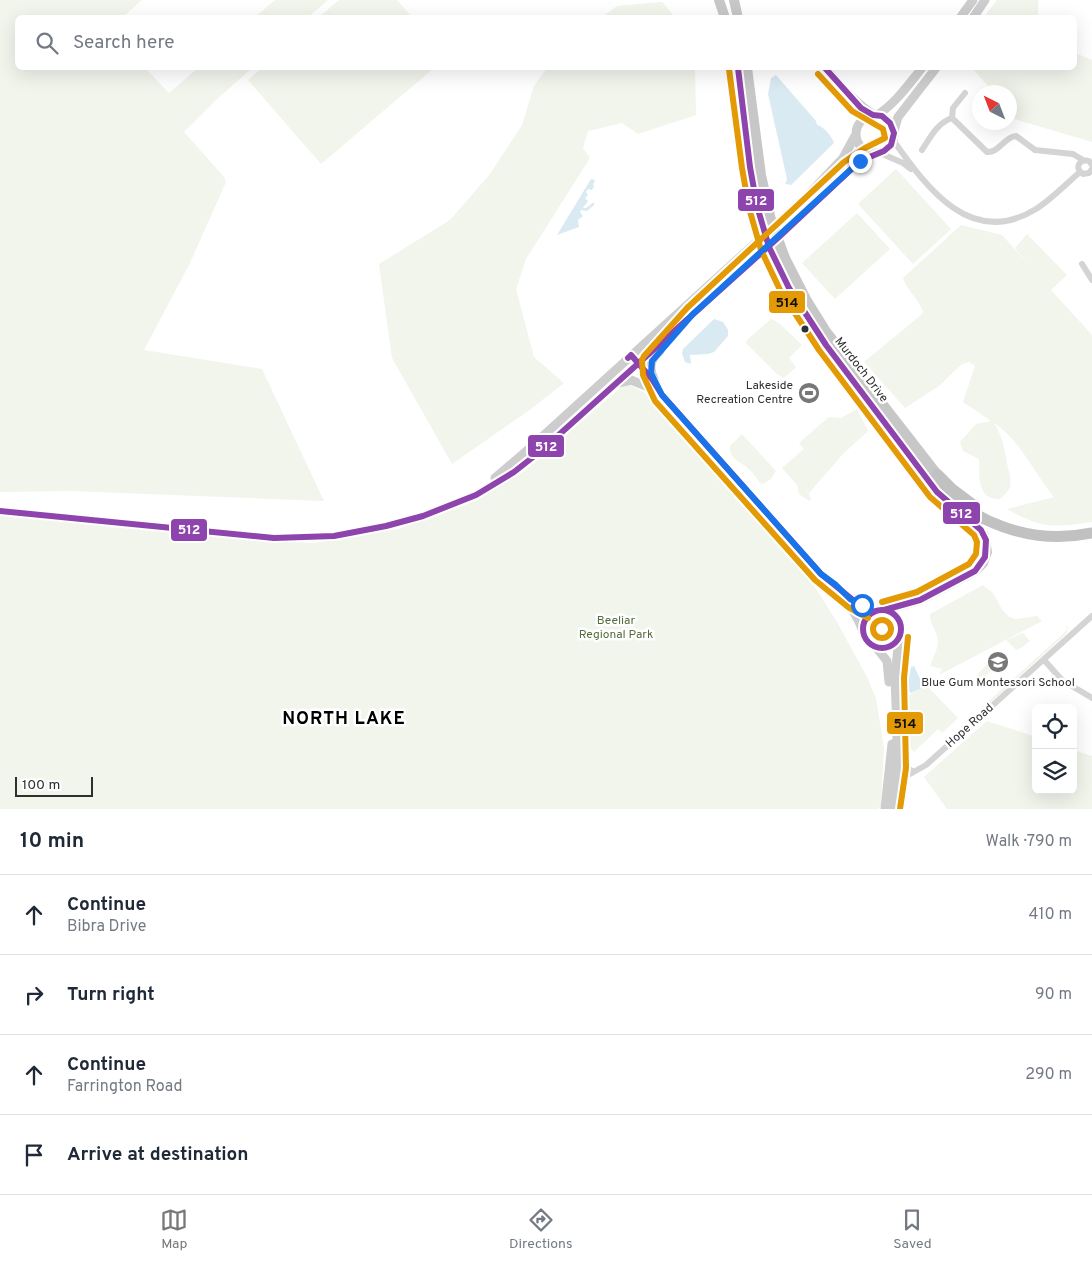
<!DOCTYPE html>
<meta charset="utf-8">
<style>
body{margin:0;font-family:Overpass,sans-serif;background:#f2f2f3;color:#1f2937}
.controls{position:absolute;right:15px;bottom:15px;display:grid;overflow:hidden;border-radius:8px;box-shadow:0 5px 20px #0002}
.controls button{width:45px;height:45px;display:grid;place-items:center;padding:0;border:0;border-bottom:1px solid #e0e1e3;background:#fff;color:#1f2937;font:25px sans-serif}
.compass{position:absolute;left:972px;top:85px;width:45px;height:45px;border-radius:50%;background:#fff;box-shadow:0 5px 20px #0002;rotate:318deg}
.scale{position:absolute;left:15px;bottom:12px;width:78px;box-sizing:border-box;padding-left:5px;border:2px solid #2f2f2f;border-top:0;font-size:14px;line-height:18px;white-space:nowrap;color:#2f2f2f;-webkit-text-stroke:4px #fff;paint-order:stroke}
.stop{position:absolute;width:15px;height:15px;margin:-11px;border:4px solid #1a73e8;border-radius:50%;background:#fff}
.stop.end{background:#1a73e8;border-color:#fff;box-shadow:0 1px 5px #0008}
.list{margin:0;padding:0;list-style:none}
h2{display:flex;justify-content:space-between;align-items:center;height:65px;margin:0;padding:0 20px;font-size:21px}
h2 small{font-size:16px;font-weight:400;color:#747a83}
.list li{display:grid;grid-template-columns:32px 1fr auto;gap:15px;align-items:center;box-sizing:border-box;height:80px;padding:0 20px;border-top:1px solid #e0e1e3}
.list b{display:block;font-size:19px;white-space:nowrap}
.list p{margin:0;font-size:16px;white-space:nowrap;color:#747a83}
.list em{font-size:16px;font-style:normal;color:#747a83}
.icon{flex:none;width:28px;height:28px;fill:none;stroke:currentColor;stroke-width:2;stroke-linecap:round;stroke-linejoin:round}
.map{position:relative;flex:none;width:1092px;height:809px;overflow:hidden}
.search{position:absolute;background:#fff;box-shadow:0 5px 20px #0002;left:15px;right:15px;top:15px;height:55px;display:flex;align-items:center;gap:12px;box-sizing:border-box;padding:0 18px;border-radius:8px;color:#747a83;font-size:19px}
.sheet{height:385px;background:#fff}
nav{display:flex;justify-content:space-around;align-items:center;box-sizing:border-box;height:70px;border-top:1px solid #e0e1e3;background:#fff;font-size:14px;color:#747a83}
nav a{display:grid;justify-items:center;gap:2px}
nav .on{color:#787878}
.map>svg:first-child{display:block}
.green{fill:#f1f5ec}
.water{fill:#d9eaf2}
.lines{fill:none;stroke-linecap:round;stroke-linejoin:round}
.street{stroke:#d4d4d4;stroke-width:6}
.secondary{stroke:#cdcdcd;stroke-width:9}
.primary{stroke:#c7c7c7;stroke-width:10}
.highway{stroke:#c1c1c1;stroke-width:11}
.primary-bridge{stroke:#c7c7c7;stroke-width:10}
.bus-1-casing{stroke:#fff;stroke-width:10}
.bus-2-casing{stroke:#fff;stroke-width:10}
.bus-1{stroke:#8e44ad;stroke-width:6}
.bus-2{stroke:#e39a05;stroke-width:6}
.route{stroke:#1a73e8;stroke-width:6}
.bus-dot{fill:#2f2f2f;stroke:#fff;stroke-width:2}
.labels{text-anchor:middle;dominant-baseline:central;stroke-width:5;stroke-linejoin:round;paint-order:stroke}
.street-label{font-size:12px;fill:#2f2f2f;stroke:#fff}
.poi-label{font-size:12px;fill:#2f2f2f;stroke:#fff;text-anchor:end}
.park-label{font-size:12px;fill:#556b3c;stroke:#fff}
.district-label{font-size:18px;font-weight:bold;letter-spacing:1px;fill:#000;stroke:#fff}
.line-badge{stroke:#fff;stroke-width:2}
.badge-label{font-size:14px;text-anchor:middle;font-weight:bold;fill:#fff}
.pale-badge-label{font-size:14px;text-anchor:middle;font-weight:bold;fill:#111}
</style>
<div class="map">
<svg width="1092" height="809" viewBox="0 0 1092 809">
<rect width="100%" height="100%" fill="#fff"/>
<path class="green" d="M0,0H142L123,17L18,18V68H145L169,93L198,68H252L216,100L184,132L224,177L226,182L189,265L144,350L262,369L324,501L72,491L0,492Z
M275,0H328L308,17H255Z
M339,0H397L412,17H319Z
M997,0H1038V17H984Z
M662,2L675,17H602L617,6Z
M1075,53L1092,60V142L1014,119L1010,113V92H993L972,68H1074Z
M262,68H434L321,164L248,80Z
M547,68H695L696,115L638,134L622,123L588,131L583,148L590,158L526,259L516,289L534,357L564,383L531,409L452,464L392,358L379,264L450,220L490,174L522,125L534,86Z
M896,169L951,229L913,264L858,204Z
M857,213L890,249L835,299L802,263Z
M961,225L1002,235L1028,264L1015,248L1027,234L1067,275L1051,290L1092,335V522C1055,528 1040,528 1007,509L1054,497C1034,473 1021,441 994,423C1003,439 1004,445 1007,463C1008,471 1012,478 1010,487C1008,492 1004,495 1000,499C976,500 980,475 979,459L963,451L960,442L976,424L991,421L963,402L975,366L969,362L962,364L939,386L905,408L864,362L921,315L923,312C919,299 907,291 903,278Z
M771,319L779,323L802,345L789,358L796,367L784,378L777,374L746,343L747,340Z
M626,383L645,393L792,551L837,622L867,677L876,698L884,749L881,806L878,809H0V514L270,541L313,543L398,529L470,502L524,471Z
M857,409L868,431L843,454L809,493L811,500L809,501L799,494L797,485L782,468L804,449L799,443L829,417L841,418Z
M742,434L776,471L771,479L763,484L760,483C757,479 754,474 750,470C742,462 729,460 730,446Z
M983,585L993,593L1002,609L1009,617L1016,619L1037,616L1042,621L939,675L942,669L931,666C932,657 938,650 938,642C938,631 929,624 930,614Z
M1066,624L1068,628L1066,634L981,711L980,709L1064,633L1067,629Z
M1023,633L1030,641L1021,648L1016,650L1006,640Z
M990,661L995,666L981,681L976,676Z
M926,685L958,718L942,733L938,729L914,752L904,741L901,700Z
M987,721L1036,737V790H1073V750L1092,756V809H947L924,777Z"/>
<path class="water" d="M776,75L816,121L817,125C823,126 832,136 834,143L791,185L785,184L787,179L768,94L771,78Z
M591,179L595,180L593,185L594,186L592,190L588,189L586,192L588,195L585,198L588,201L583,208H586L594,202V205L587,211L581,210L580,212L583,216L578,220L579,227L557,235Z
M714,319L723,322L728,330V336L714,352L708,354L690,355L691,364L685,362L682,353L683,349Z
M914,666L923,685L922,688L911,693L907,689L911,667Z"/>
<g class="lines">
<path class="street" d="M952,118L953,108L965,93
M893,140C927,188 971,249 1036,209C1052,199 1066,184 1080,172
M922,150C930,138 937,123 952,118L987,152C999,153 1004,137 1016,136L1035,150L1073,154L1083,160
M880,153L903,163L911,169
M1092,165L1089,161C1079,158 1074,169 1083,174L1089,173L1092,169
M1082,264L1092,280
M1044,660L1062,680L1092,698
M895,768L909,769L913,772
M893,774H910L926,765L1092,616"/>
<path class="secondary" d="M960,18L973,0
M973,18L985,0
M856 134a19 19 0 1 1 38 0a19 19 0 1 1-38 0Z
M877,115C896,103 908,85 922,68
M894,131L898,117L936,68
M635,359L657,386L662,395L833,589C847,602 857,613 863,632
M654,379C648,367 651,359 660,351
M618,383L631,380L653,389
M495,478L522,455L805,198L843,158L855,136
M0,511L274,538L334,536L386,526L423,516L476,495L514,472L542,450L780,236L844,175L860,161L874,154
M845,593C854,602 866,604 874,612
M863 629a19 19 0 1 1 38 0a19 19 0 1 1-38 0Z
M875,646L887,661L889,682
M885,809L892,744
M891,809L897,768V729L895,678L899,636"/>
<path class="primary" d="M719,0L725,18
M734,0L738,18
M738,68L751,171L763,227
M747,68L761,175L771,220
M825,68C840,85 853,102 873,115
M785,258L807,301L825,330L937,474
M777,265L793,297L812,326L928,478L932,485
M884,610L920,600L975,571L983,563L987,552L984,535L977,526L944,499"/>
<path class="highway" d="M937,474L952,489L972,504
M928,478C972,522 1030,546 1092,533"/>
<path class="primary-bridge" d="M771,220L785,258
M763,227L777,265"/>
<g class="bus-1-casing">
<path id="bus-1" d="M738,68L750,167L757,206L769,247L789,288L826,345L937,492L981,530L986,540L985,557L975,571L920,600L884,610
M628,358L631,355L652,379L662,395L821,574L853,600L874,612
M0,511L274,538L334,536L386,526L423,516L476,495L514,472L542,450L780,236L860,161L884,151L891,145L894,133L890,123L882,116L873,115L861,108L825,68
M863 629a19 19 0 1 1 38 0a19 19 0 1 1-38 0Z"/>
</g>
<g class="bus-2-casing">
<path id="bus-2" d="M729,69L742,168L749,208L761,250L781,292L819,350L930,497L974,535L977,542L976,554L969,564L917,592L882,602
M818,74L852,111L883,129L885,138L865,148L844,162L687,308L644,356L642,360L643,375L655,401L815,580L848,607L868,618
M873 629a9 9 0 1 1 18 0a9 9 0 1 1-18 0Z
M900,809L906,768L904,678L908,637"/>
</g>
<use href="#bus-1" class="bus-1"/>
<use href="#bus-2" class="bus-2"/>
</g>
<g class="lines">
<path class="route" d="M860,161L693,314L652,361L651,373L662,395L821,574L836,585L850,599L862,605"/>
</g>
<defs>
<g id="stadium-disc" transform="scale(1.125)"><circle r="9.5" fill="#787878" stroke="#fff"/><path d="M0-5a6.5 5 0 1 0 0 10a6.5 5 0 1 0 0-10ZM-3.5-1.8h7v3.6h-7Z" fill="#fff"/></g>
<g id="school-disc" transform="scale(1.125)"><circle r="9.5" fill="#787878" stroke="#fff"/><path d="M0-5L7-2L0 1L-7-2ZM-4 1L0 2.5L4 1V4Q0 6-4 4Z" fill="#fff"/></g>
</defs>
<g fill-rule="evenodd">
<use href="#stadium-disc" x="809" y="393"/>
<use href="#school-disc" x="998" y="662"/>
</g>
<circle class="bus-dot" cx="805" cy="329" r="4.5"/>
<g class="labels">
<g class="street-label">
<text transform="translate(861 370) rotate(52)">Murdoch Drive</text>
<text transform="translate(970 726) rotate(-42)">Hope Road</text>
</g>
<g class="poi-label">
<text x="793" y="386">Lakeside<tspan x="793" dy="14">Recreation Centre</tspan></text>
<text x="998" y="683" text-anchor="middle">Blue Gum Montessori School</text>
</g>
<g class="park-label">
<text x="616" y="621">Beeliar<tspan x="616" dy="14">Regional Park</tspan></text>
</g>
<g class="district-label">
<text x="344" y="719">NORTH LAKE</text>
</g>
</g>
<g class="line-badge">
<rect x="737" y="188" width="38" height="24" rx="5" fill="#8e44ad"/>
<rect x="768" y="290" width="38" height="24" rx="5" fill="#e39a05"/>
<rect x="527" y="434" width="38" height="24" rx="5" fill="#8e44ad"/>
<rect x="942" y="501" width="39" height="24" rx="5" fill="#8e44ad"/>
<rect x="170" y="518" width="38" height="24" rx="5" fill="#8e44ad"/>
<rect x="886" y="711" width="38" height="24" rx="5" fill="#e39a05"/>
</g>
<g class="badge-label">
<text x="756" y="205">512</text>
<text x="546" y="451">512</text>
<text x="961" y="518">512</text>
<text x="189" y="534">512</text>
</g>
<g class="pale-badge-label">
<text x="787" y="307">514</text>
<text x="905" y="728">514</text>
</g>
</svg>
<div class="controls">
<button><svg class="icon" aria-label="locate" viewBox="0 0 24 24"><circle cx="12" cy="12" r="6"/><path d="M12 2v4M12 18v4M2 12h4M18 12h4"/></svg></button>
<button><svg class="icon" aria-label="layers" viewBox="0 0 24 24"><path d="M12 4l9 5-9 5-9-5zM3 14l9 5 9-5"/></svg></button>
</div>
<svg class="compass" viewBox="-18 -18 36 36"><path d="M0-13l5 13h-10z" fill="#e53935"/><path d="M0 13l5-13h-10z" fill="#747a83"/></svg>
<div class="scale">100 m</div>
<div class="stop" style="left:862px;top:605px"></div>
<div class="stop end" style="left:860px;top:161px"></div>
<div class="search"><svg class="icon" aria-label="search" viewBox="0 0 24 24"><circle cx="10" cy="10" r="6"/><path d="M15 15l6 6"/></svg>Search here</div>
</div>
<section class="sheet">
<h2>10 min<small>Walk · 790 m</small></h2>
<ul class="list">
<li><svg class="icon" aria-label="ahead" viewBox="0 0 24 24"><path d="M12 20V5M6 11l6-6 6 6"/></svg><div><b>Continue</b><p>Bibra Drive</p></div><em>410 m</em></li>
<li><svg class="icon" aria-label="right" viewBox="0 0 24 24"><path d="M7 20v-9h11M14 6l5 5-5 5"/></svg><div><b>Turn right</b></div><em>90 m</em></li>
<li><svg class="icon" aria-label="ahead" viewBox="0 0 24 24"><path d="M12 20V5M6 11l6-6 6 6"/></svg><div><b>Continue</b><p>Farrington Road</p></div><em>290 m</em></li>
<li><svg class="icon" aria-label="arrive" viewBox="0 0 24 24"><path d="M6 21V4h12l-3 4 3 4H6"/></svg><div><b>Arrive at destination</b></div></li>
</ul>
</section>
<nav>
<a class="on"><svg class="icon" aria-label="map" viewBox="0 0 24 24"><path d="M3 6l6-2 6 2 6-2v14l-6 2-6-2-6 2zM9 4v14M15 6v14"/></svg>Map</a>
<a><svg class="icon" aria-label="directions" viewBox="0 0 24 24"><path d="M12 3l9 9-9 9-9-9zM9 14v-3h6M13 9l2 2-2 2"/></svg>Directions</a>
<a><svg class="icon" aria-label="saved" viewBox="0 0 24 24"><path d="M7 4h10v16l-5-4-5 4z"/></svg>Saved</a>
</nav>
